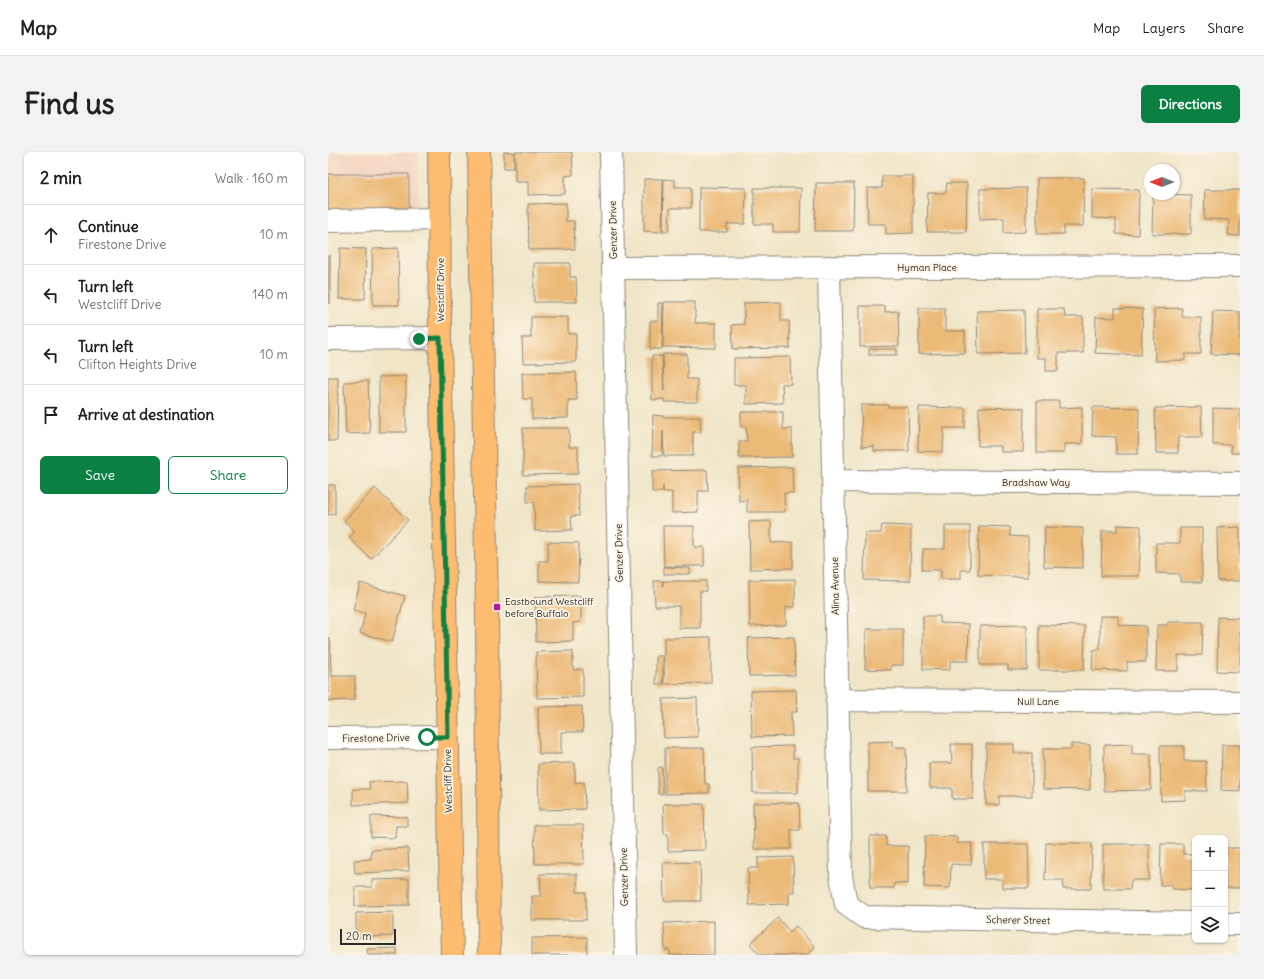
<!DOCTYPE html>
<meta charset="utf-8">
<style>
body{margin:0;font-family:Delius,sans-serif;background:#f2f2f2;color:#202124}
.controls{position:absolute;right:12px;bottom:12px;display:grid;overflow:hidden;border-radius:6px;box-shadow:0 1px 3px #0004}
.controls button{width:36px;height:36px;display:grid;place-items:center;padding:0;border:0;border-bottom:1px solid #e0e0e0;background:#fff;color:#202124;font:20px sans-serif}
.compass{position:absolute;left:816px;top:12px;width:36px;height:36px;border-radius:50%;background:#fff;box-shadow:0 1px 3px #0004;rotate:270deg}
.scale{position:absolute;left:12px;bottom:10px;width:56px;box-sizing:border-box;padding-left:4px;border:2px solid #2b2b2b;border-top:0;font-size:11px;line-height:14px;white-space:nowrap;color:#2b2b2b;-webkit-text-stroke:3px #fcf5e5;paint-order:stroke}
.stop{position:absolute;width:12px;height:12px;margin:-9px;border:3px solid #0b8043;border-radius:50%;background:#fff}
.stop.end{background:#0b8043;border-color:#fff;box-shadow:0 1px 4px #0008}
.list{margin:0;padding:0;list-style:none}
h2{display:flex;justify-content:space-between;align-items:center;height:52px;margin:0;padding:0 16px;font-size:17px}
h2 small{font-size:13px;font-weight:400;color:#757577}
.list li{display:grid;grid-template-columns:26px 1fr auto;gap:12px;align-items:center;box-sizing:border-box;height:60px;padding:0 16px;border-top:1px solid #e0e0e0}
.list b{display:block;font-size:15px;white-space:nowrap}
.list p{margin:0;font-size:13px;white-space:nowrap;color:#757577}
.list em{font-size:13px;font-style:normal;color:#757577}
.actions{display:flex;gap:8px;padding:12px 16px}
.actions a{flex:1;padding:9px 0;border:1px solid #0b8043;border-radius:6px;text-align:center;font-size:14px;color:#0b8043}
.actions .main{background:#0b8043;color:#fff}
.icon{flex:none;width:22px;height:22px;fill:none;stroke:currentColor;stroke-width:2;stroke-linecap:round;stroke-linejoin:round}
.map{position:relative;flex:none;width:912px;height:803px;overflow:hidden;border-radius:6px}
header{display:flex;align-items:center;gap:24px;box-sizing:border-box;height:56px;padding:0 20px;background:#fff;border-bottom:1px solid #e0e0e0}
header strong{font-size:19px}
nav{display:flex;gap:22px;margin-inline-start:auto;font-size:14px}
.intro{display:flex;align-items:center;justify-content:space-between;box-sizing:border-box;height:96px;padding:0 24px}
h1{margin:0;font-size:28px}
.button{padding:10px 18px;border-radius:6px;background:#0b8043;color:#fff;font-size:14px;font-weight:700}
main{display:flex;gap:24px;padding:0 24px}
aside{flex:1;background:#fff;border-radius:6px;box-shadow:0 1px 3px #0004}
.map>svg:first-child{display:block}
.built{fill:#f3d4bf}
.building{fill:#ecba77}
.lines{fill:none;stroke-linecap:round;stroke-linejoin:round}
.minor-casing{stroke:#8e8879;stroke-width:24}
.major-casing{stroke:#8e8879;stroke-width:24}
.minor{stroke:#fff;stroke-width:22}
.major{stroke:#fdbc70;stroke-width:22}
.route{stroke:#0b8043;stroke-width:5}
.poi-dot{fill:#b5179e;stroke:#fcf5e5;stroke-width:1.5}
.labels{text-anchor:middle;dominant-baseline:central;stroke-width:3.5;stroke-linejoin:round;paint-order:stroke}
.street-label{font-size:10px;fill:#2b2b2b;stroke:#fcf5e5}
.poi-label{font-size:10px;fill:#2b2b2b;stroke:#fcf5e5;text-anchor:start}
</style>
<header>
<strong>Map</strong>
<nav><a>Map</a><a>Layers</a><a>Share</a></nav>
</header>
<div class="intro"><h1>Find us</h1><a class="button">Directions</a></div>
<main>
<aside>
<h2>2 min<small>Walk · 160 m</small></h2>
<ul class="list">
<li><svg class="icon" aria-label="ahead" viewBox="0 0 24 24"><path d="M12 20V5M6 11l6-6 6 6"/></svg><div><b>Continue</b><p>Firestone Drive</p></div><em>10 m</em></li>
<li><svg class="icon" aria-label="left" viewBox="0 0 24 24"><path d="M17 20v-9H6M10 6l-5 5 5 5"/></svg><div><b>Turn left</b><p>Westcliff Drive</p></div><em>140 m</em></li>
<li><svg class="icon" aria-label="left" viewBox="0 0 24 24"><path d="M17 20v-9H6M10 6l-5 5 5 5"/></svg><div><b>Turn left</b><p>Clifton Heights Drive</p></div><em>10 m</em></li>
<li><svg class="icon" aria-label="arrive" viewBox="0 0 24 24"><path d="M6 21V4h12l-3 4 3 4H6"/></svg><div><b>Arrive at destination</b></div></li>
</ul>
<div class="actions"><a class="main">Save</a><a>Share</a></div>
</aside>
<div class="map">
<svg width="912" height="803" viewBox="0 0 912 803">
<rect width="100%" height="100%" fill="#fcf5e5"/>
<filter id="ink" filterUnits="userSpaceOnUse"><feTurbulence type="fractalNoise" baseFrequency=".025" numOctaves="2"/><feDisplacementMap in="SourceGraphic" scale="8" xChannelSelector="R" yChannelSelector="G"/><feConvolveMatrix kernelMatrix="1 2 1 2 8 2 1 2 1" color-interpolation-filters="sRGB"/></filter>
<filter id="wash" filterUnits="userSpaceOnUse"><feTurbulence type="fractalNoise" baseFrequency=".012" numOctaves="4" result="noise"/><feDisplacementMap in="SourceGraphic" scale="16" xChannelSelector="R" yChannelSelector="G"/><feGaussianBlur stdDeviation="0.9" result="paint"/><feColorMatrix in="noise" values="0 0 0 0 0 0 0 0 0 0 0 0 0 0 0 0 0 1.4 0 .05"/><feComposite in="paint" operator="in"/></filter>
<g filter="url(#wash)">
<rect width="100%" height="100%" fill="#f0e5c7"/>
<path class="built" d="M0,0H90L91,74L0,76Z"/>
<g id="blocks">
<path class="building" d="M176,0H186V16H176Z
M187,0H244L245,23L237,24V42L200,43V30H187Z
M0,22H81V56H61V60L0,61Z
M554,24H585V81L558,82V72H540L539,36H554Z
M709,26H756L755,74H736V82H709Z
M316,27H335L334,80L316,79Z
M336,27L347,28V35H363V56H342L341,79H335Z
M488,31H526L525,79H487Z
M619,31H639L638,80H599L600,41H618Z
M371,35L418,36L417,72H399V80H371Z
M426,36H473L472,80H445V72H426Z
M698,36V80L676,81V66L652,67V37Z
M764,37L811,38L810,83L788,82V67L764,66Z
M877,38H912V84L900,83L901,68L876,67Z
M825,42L863,43V82H824Z
M238,51V69H246L247,97L201,98L200,52Z
M12,96L38,97L37,147H11Z
M70,96L71,153H45L44,97Z
M0,104H2V151H0Z
M206,111H242V125H248L249,150H206Z
M336,150H367V171H388V196L335,195Z
M453,150V169H461L462,196L405,197L404,173L416,172V151Z
M330,151H335L334,197H322V169H330Z
M532,154H557V160L570,159L571,194L532,195Z
M591,156H617V179H637V201L591,202Z
M787,156L815,157L813,203L767,201L768,165L787,166Z
M854,156V165H873V202H857V208L827,209L826,157Z
M709,157H736L737,165H755V201H730V219H718V206H709Z
M696,158L697,201L650,202L649,159Z
M885,159L912,160V203L883,202Z
M203,165H240V182H248V210L195,211L194,186H203Z
M541,197H569V203H541Z
M335,202H359V227H369V250H336V247L324,248V204H334L336,239Z
M462,205L463,232H454L455,251L418,252V233H406V206Z
M248,220L249,248H240V266L204,267V247H195L194,221Z
M78,224V280H51V225Z
M0,225H10L9,289H0Z
M40,229L42,281L18,282L16,230Z
M709,249H731V256L754,255V292H736V301H709Z
M533,253H560V255H580L581,299H546V294L534,295Z
M591,255L637,256V276H616L615,300L590,299Z
M651,255L696,256L695,300H673V294H650Z
M765,255L811,256L810,302H788V285L764,284Z
M873,255L874,285H850V301H828L827,256Z
M885,256L912,257V301H903V293H885Z
M413,260H455V277H464V305L411,306V289H419L418,275H413Z
M325,263L335,264V265H372L373,280H365V304H336L335,279L334,304H324Z
M195,276H241V295H250V322L195,323Z
M464,315L465,341H456L457,360H419V348L411,349L410,316Z
M379,318L380,339H370V360L344,361V340H335V334V340H324V319Z
M250,332L251,364H243L244,378L207,379L206,350H199V334Z
M0,333H7V362L0,363Z
M47,336L80,368L43,407L21,386L27,380L16,369Z
M443,369V391L465,390V416L422,417L421,370Z
M554,373L583,374L582,429L536,428L537,381H553Z
M789,373L813,374L811,424H773L774,379H789Z
M335,374H366V395H376V414H336Z
M617,374H642V418H633V427H613V418H594L595,397H617Z
M651,374L682,375V384L700,385V425L650,423Z
M717,375L755,376V416L716,415Z
M912,375V429H890L889,376Z
M852,376H874V430H852V422L828,421V391H852Z
M220,390L251,391L250,430L211,429V409H220Z
M336,415L362,416V422H336Z
M467,427V455H458V473L422,474L421,428Z
M326,429H335V434V429H378V439H372V476H351V454H327Z
M32,431L77,444L64,490L32,481L37,461L25,458Z
M253,444V470L245,471V489L208,490L207,445Z
M595,464H612V471L641,472L640,509H622V518L595,517Z
M772,464H790V473L818,474V510H799V519L764,518L765,498H772Z
M890,465L912,466V520L889,519Z
M840,470H875L874,503H850V519H828L829,473H840Z
M699,473V518H680V513H652V474Z
M711,473L757,474L756,518H711Z
M538,477H575V513H563V518L537,517Z
M383,485V531L336,532V486Z
M466,485L467,523L421,524L420,486Z
M0,486H2L3,524H27V548L0,549Z
M245,499V518L255,517V545L209,546L208,500Z
M328,504H335V532H328Z
M468,538L469,560H463L464,584L424,585L423,539Z
M369,546L370,585L336,586L335,547Z
M254,554L255,580H233V602H211L210,555Z
M564,589V595H578L579,639H540V590Z
M623,592H644L645,647H624V636H602L601,611H624Z
M658,592H686V601H704V644H671V653H658Z
M743,592L762,593V638L715,637V597H743Z
M804,592V602H823V638L776,639V593Z
M894,593H912V639L893,638Z
M465,594V606H470V641H425L424,595Z
M832,594H856V609H878L879,639H857V648L833,649Z
M337,596H376L377,632H381V641L337,642Z
M247,611V631L256,630L257,657L211,658L210,612Z
M334,615L335,642H330V616Z
M79,629L80,651L25,653V637H42L41,630Z
M425,651H471L472,678H463V697H426Z
M335,652H376L377,698L340,699V682H336Z
M43,664L79,665V674H68L67,686L43,685Z
M206,673H255L256,712H207Z
M542,684H558V694H580V732L566,731V736H542Z
M597,684L629,685V691H644L643,713L623,712L622,736L596,735Z
M718,691H764L763,737H735L736,728H717Z
M656,692H700L701,736H674V727H656Z
M775,692H821V728H803L802,737H775Z
M833,692H855V702H867V738L844,737V733H832Z
M80,696L81,719L27,721L26,708L43,707V698Z
M898,696H912V736H897Z
M465,705L466,740H461V752L421,753L420,716H430V706Z
M372,710L373,749H336L335,711Z
M212,722H249V740H258V768H204V744H213Z
M81,727V753L27,754V735H44V728Z
M65,760V784L28,785V761Z
M450,766L462,780L468,774L487,795L478,803H432L422,792Z
M386,769V803H342V798H337L336,771Z
M259,785V803H204V786Z
M69,796V803H40L39,797Z"/>
</g>
</g>
<g filter="url(#ink)">
<use href="#blocks" fill-opacity="0" stroke="#8e8879" stroke-width="1"/>
<g class="lines">
<g class="minor-casing">
<path id="minor" d="M283,0L298,803
M0,69L111,67
M501,115L513,724L518,752L536,765L867,771
M285,116L912,114
M0,187L112,186
M505,329L912,331
M509,548L912,550
M0,586L119,585
M897,772H912"/>
</g>
<g class="major-casing">
<path id="major" d="M111,0L112,186L124,803
M151,0L159,459L161,803"/>
</g>
<use href="#minor" class="minor"/>
<use href="#major" class="major"/>
</g>
</g>
<g class="lines" filter="url(#ink)">
<path class="route" d="M91,187L112,186L120,585H99"/>
</g>
<rect class="poi-dot" x="165" y="451" width="8" height="8" rx="2"/>
<g class="labels">
<g class="street-label">
<text transform="translate(285 78) rotate(-91)">Genzer Drive</text>
<text x="599" y="115">Hyman Place</text>
<text transform="translate(112 138) rotate(-90)">Westcliff Drive</text>
<text x="708" y="330">Bradshaw Way</text>
<text transform="translate(291 401) rotate(-91)">Genzer Drive</text>
<text transform="translate(507 434) rotate(-91)">Alina Avenue</text>
<text x="710" y="549">Null Lane</text>
<text transform="translate(48 586) rotate(-1)">Firestone Drive</text>
<text transform="translate(120 629) rotate(-91)">Westcliff Drive</text>
<text transform="translate(296 725) rotate(-91)">Genzer Drive</text>
<text transform="translate(690 768) rotate(1)">Scherer Street</text>
</g>
<g class="poi-label">
<text x="177" y="449">Eastbound Westcliff<tspan x="177" dy="12">before Buffalo</tspan></text>
</g>
</g>
</svg>
<div class="controls">
<button>+</button>
<button>−</button>
<button><svg class="icon" aria-label="layers" viewBox="0 0 24 24"><path d="M12 4l9 5-9 5-9-5zM3 14l9 5 9-5"/></svg></button>
</div>
<svg class="compass" viewBox="-18 -18 36 36"><path d="M0-13l5 13h-10z" fill="#e53935"/><path d="M0 13l5-13h-10z" fill="#757577"/></svg>
<div class="scale">20 m</div>
<div class="stop" style="left:99px;top:585px"></div>
<div class="stop end" style="left:91px;top:187px"></div>
</div>
</main>
